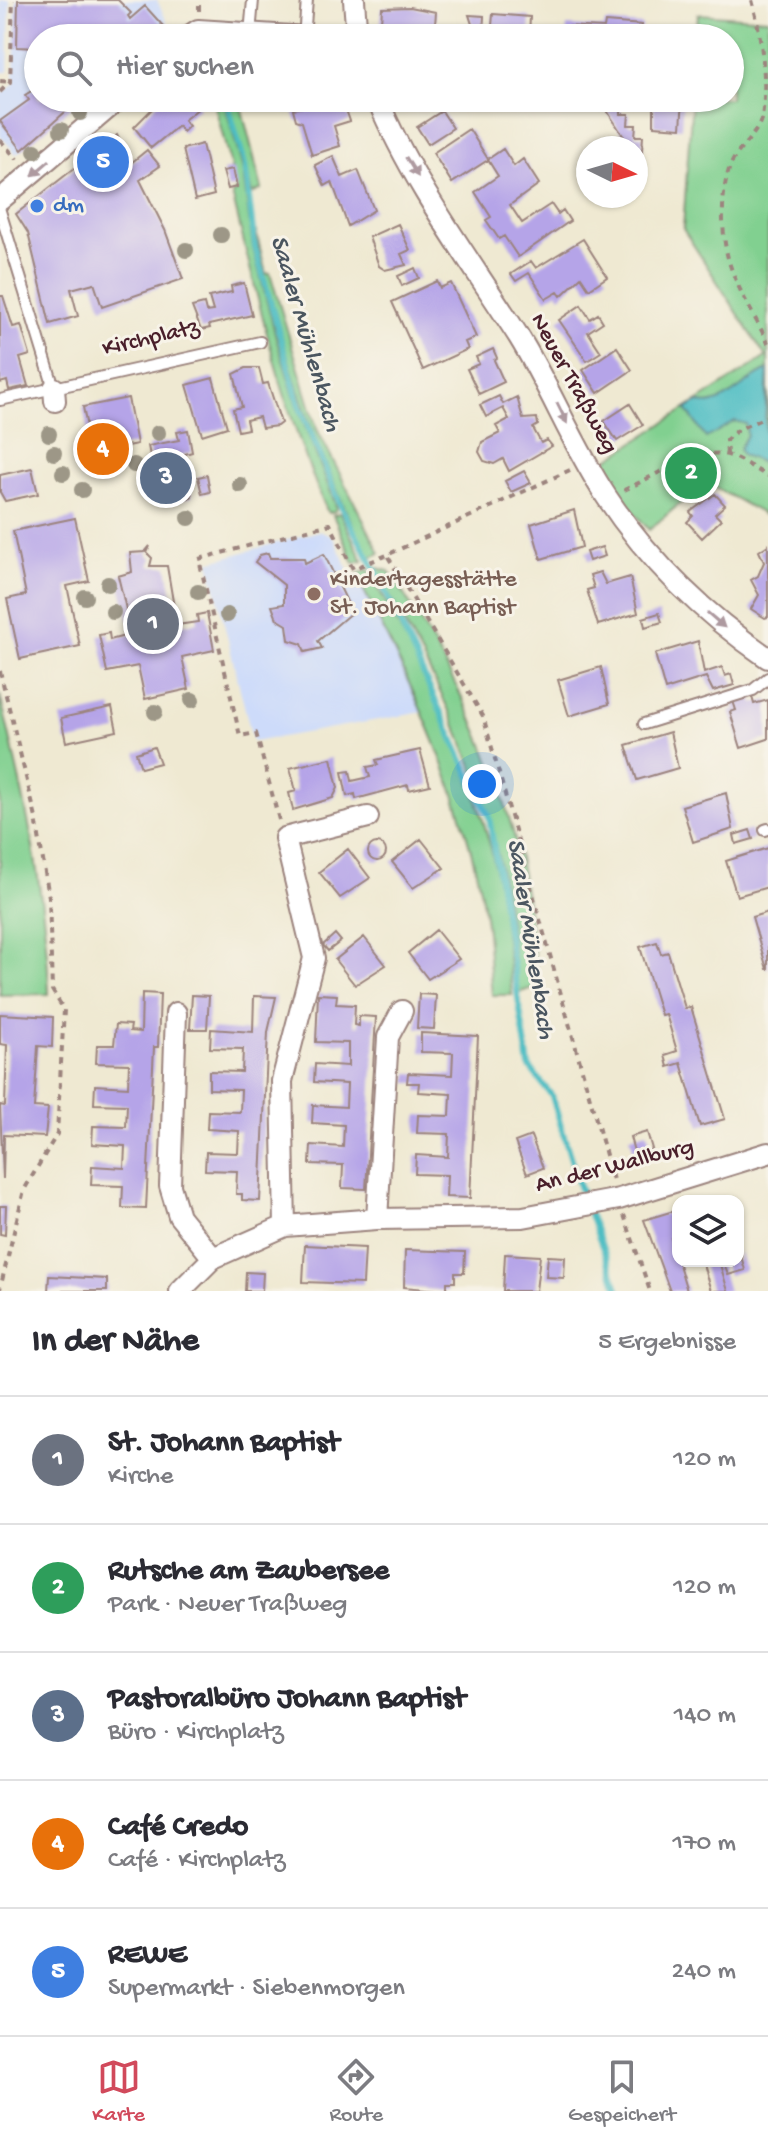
<!DOCTYPE html>
<html lang="de">
<meta charset="utf-8">
<style>
body{margin:0;font-family:"Gochi Hand",sans-serif;background:#f2f2f3;color:#2b2b33}
.controls{position:absolute;right:24px;bottom:24px;display:grid;overflow:hidden;border-radius:16px;box-shadow:0 2px 6px #0004}
.controls button{width:72px;height:72px;display:grid;place-items:center;padding:0;border:0;border-bottom:2px solid #e1e1e2;background:#fff;color:#2b2b33;font:40px sans-serif}
.compass{position:absolute;left:576px;top:136px;width:72px;height:72px;border-radius:50%;background:#fff;box-shadow:0 2px 6px #0004;rotate:95deg}
.you{position:absolute;left:482px;top:784px;width:28px;height:28px;margin:-20px;border:6px solid #fff;border-radius:50%;background:#1a73e8;box-shadow:0 0 0 12px #1a73e833}
.badge{display:grid;place-items:center;width:52px;height:52px;border-radius:50%;background:#d1495b;color:#fff;font-size:26px;font-weight:700}
.pin{position:absolute;translate:-50% -50%;border:4px solid #fff;box-shadow:0 2px 8px #0006}
.list{margin:0;padding:0;list-style:none}
h2{display:flex;justify-content:space-between;align-items:center;height:104px;margin:0;padding:0 32px;font-size:34px}
h2 small{font-size:26px;font-weight:400;color:#7c7c81}
.list li{display:grid;grid-template-columns:52px 1fr auto;gap:24px;align-items:center;box-sizing:border-box;height:128px;padding:0 32px;border-top:2px solid #e1e1e2}
.list b{display:block;font-size:30px;white-space:nowrap}
.list p{margin:0;font-size:26px;white-space:nowrap;color:#7c7c81}
.list em{font-size:26px;font-style:normal;color:#7c7c81}
.icon{flex:none;width:44px;height:44px;fill:none;stroke:currentColor;stroke-width:2;stroke-linecap:round;stroke-linejoin:round}
.map{position:relative;flex:none;width:768px;height:1291px;overflow:hidden}
.search{position:absolute;background:#fff;box-shadow:0 2px 6px #0004;left:24px;right:24px;top:24px;height:88px;display:flex;align-items:center;gap:20px;box-sizing:border-box;padding:0 28px;border-radius:44px;color:#7c7c81;font-size:30px}
.sheet{height:744px;background:#fff}
nav{display:flex;justify-content:space-around;align-items:center;box-sizing:border-box;height:112px;border-top:2px solid #e1e1e2;background:#fff;font-size:22px;color:#7c7c81}
nav a{display:grid;justify-items:center;gap:4px}
nav .on{color:#d1495b}
.map>svg:first-child{display:block}
.built{fill:#cddbfa}
.green{fill:#81d090;stroke:#66785e;stroke-width:2}
.water{fill:#4ebdc3;stroke:#4c6e77;stroke-width:2}
.lines{fill:none;stroke-linecap:round;stroke-linejoin:round}
.stream{stroke:#4ebdc3;stroke-width:6}
.building{fill:#b5a4e8}
.lane-casing{stroke:#9c847e;stroke-width:14}
.street-casing{stroke:#9c847e;stroke-width:24}
.path{stroke:#9c847e;stroke-width:4;stroke-dasharray:6 6;stroke-linecap:butt}
.lane{stroke:#fff;stroke-width:10}
.street{stroke:#fff;stroke-width:20}
.tree{fill:#9d9787}
.oneway{fill:#ae9aa0}
.shop-dot{fill:#3f7fe0;stroke:#f7f3e8;stroke-width:3}
.education-dot{fill:#8d6e63;stroke:#f7f3e8;stroke-width:3}
.labels{text-anchor:middle;dominant-baseline:central;stroke-width:6;stroke-linejoin:round;paint-order:stroke}
.shop-label{font-size:24px;fill:#366cbe;stroke:#f7f3e8;text-anchor:start}
.street-label{font-size:24px;fill:#4a1f2b;stroke:#f7f3e8}
.education-label{font-size:24px;fill:#785e54;stroke:#f7f3e8;text-anchor:start}
.water-label{font-size:26px;font-style:italic;fill:#4b5660;stroke:#f7f3e8}
</style>
<div class="map">
<svg width="768" height="1291" viewBox="0 0 768 1291">
<rect width="100%" height="100%" fill="#f7f3e8"/>
<filter id="ink" filterUnits="userSpaceOnUse"><feTurbulence type="fractalNoise" baseFrequency=".0125" numOctaves="2"/><feDisplacementMap in="SourceGraphic" scale="16" xChannelSelector="R" yChannelSelector="G"/><feConvolveMatrix kernelMatrix="1 2 1 2 8 2 1 2 1" color-interpolation-filters="sRGB"/></filter>
<filter id="wash" filterUnits="userSpaceOnUse"><feTurbulence type="fractalNoise" baseFrequency=".006" numOctaves="4" result="noise"/><feDisplacementMap in="SourceGraphic" scale="32" xChannelSelector="R" yChannelSelector="G"/><feGaussianBlur stdDeviation="1.8" result="paint"/><feColorMatrix in="noise" values="0 0 0 0 0 0 0 0 0 0 0 0 0 0 0 0 0 1.4 0 .05"/><feComposite in="paint" operator="in"/></filter>
<g filter="url(#wash)">
<rect width="100%" height="100%" fill="#efe9d2"/>
<path class="built" d="M0,0H10L8,72H0Z
M16,0H157L168,24L151,38H38V98H82L16,154L0,135V96L14,84Z
M319,531L333,537L352,577L356,575L423,712L253,742L209,562Z"/>
<path class="green" d="M698,14L768,19V517L705,482L649,530L620,496L602,463L766,357L683,229L692,98H730V38H696Z
M213,98H223L242,166L253,248L278,344L297,406L337,508L335,511L328,513C282,409 259,304 232,194L237,191Z
M228,98H239L262,189L252,194Z
M256,231L266,274L270,273L317,429L380,553L369,558C328,476 299,404 276,315C268,288 259,260 256,231Z
M340,513L363,561L354,563L333,515Z
M374,567L389,571C444,655 488,739 514,835C526,884 531,936 539,986L518,993C510,924 502,855 480,788C454,710 413,639 374,567Z
M368,569C417,660 466,749 491,849C502,897 507,946 512,995H492C489,969 489,942 485,916C465,794 412,684 356,575Z
M0,695C24,795 46,891 49,994L0,995Z"/>
<path class="water" d="M768,370L765,422L768,465L742,455L739,449L747,435L746,424L735,421L706,438L686,409L698,402C720,412 747,377 768,370Z"/>
<g class="lines">
<path class="stream" d="M226,98L245,165L255,247L299,405L343,511L376,571L489,817L529,1066L552,1096L579,1186L619,1291"/>
</g>
<g id="blocks">
<path class="building" d="M18,0H118L131,13L128,16L130,19L145,6L164,27L151,38H38V48L17,47Z
M410,7L436,12L434,38H380L382,8Z
M493,14L530,17L529,35L538,38H491Z
M469,15L484,16L483,34L475,33Z
M605,22L642,25L641,38H566L567,26L604,28Z
M38,87V98H81L22,150L0,121L29,100L25,95Z
M163,98H190L199,108L184,120L189,126L183,132L178,126L151,148L134,127Z
M604,98H622L621,114H629L628,125H636L635,136H643L641,165L636,148H631L604,106Z
M654,98H683L681,128L654,126Z
M342,99L350,121L334,126L340,146L312,155L302,122L296,120L293,109Z
M442,111L453,128L428,144L417,127Z
M469,129L488,159L503,149L514,166L523,159L539,184L510,205L522,223L551,204L558,214L563,210L570,221L518,257L504,236L499,239L486,220L491,217L475,192L498,176L488,160L452,183L433,153Z
M117,135L131,163L147,150L160,166L140,180L165,230L183,279L102,307L94,283L71,289L78,316L50,324L28,233L16,214Z
M202,144L214,195L195,200L183,149Z
M333,156L342,177L358,170L374,210L348,226L332,182L325,186L315,165Z
M233,169L237,187L228,189L223,171Z
M398,224L410,250L401,254L406,265L385,270L379,266L369,237Z
M583,239L607,277L589,289L581,277L561,296L558,292L546,299L529,273L516,281L511,274L531,261L536,268Z
M415,268L419,278L402,286L398,276Z
M437,281L440,288L451,283L476,337L465,342L468,349L423,370L392,302Z
M244,283L252,315L209,325L210,328L201,330L192,307L204,304L206,312L213,311L209,297L232,292L231,286Z
M0,296H3L13,327L21,325L30,355L20,358L28,386L9,390L7,381L0,383Z
M581,305L590,319L598,314L603,322L588,332L601,352L587,361L559,320Z
M617,347L632,370L598,393L583,370Z
M493,349L497,358L494,360L504,382L479,394L467,369L479,364L476,357Z
M246,368H259L263,384L268,383L281,423L277,426L262,428L259,417L246,420L248,429L238,431L233,409L242,407L234,374Z
M213,378L227,427L202,435L187,385Z
M499,396L503,404L517,397L523,419L537,418L538,425L533,428L541,443L547,440L552,446L509,471L503,459L494,464L484,461L479,452L482,442L500,433L496,426L509,419L503,408L486,417L480,405Z
M128,398L137,444L92,453L83,407Z
M630,404L643,425L617,441L604,421Z
M188,430L192,452L182,455L192,497L166,503L159,469L153,471L148,446L179,440L177,432Z
M32,468L38,494L5,501L0,492V475Z
M524,471L531,483L511,492L505,481Z
M207,475L210,492L202,494L198,477Z
M715,494L725,505L715,514L721,520L702,538L687,522L693,516L690,512Z
M574,510L582,547L541,559L531,524Z
M75,518L89,581L67,586L80,646L20,659L7,599L26,595L13,531Z
M768,545V617L765,618L751,609L759,595L751,580L758,576L764,562L759,551Z
M150,546L147,553L152,558L150,566H167L177,625L198,622L197,615L207,613L214,650L182,657L189,689L145,699L138,666L107,672L99,635L109,633L110,640L132,634L118,576L132,572L130,553L145,552Z
M602,547L605,556L589,561L586,552Z
M268,553L270,558H304L305,563L324,554L352,612L318,641L322,648L305,652L302,644L289,640L287,625L277,619L272,606L284,604V585L255,562L260,555Z
M600,572L606,584L630,577L638,613L598,625L587,590L594,588L590,575Z
M659,613L662,622L645,627L643,618Z
M698,641L704,673L722,667L725,676L731,674L734,685L713,691L706,677L665,690L655,654Z
M601,667L609,704L569,716L558,680Z
M751,693L754,704L768,700V739L741,748L730,712L736,710L732,698Z
M112,707L117,731L66,742L61,718Z
M670,732L678,768L637,780L626,745Z
M154,747L160,763L141,768L136,753Z
M420,750L430,785L409,790L408,785L356,799L355,794L347,796L342,772L350,771L352,781L370,777L367,767L378,765L376,760Z
M331,758L338,788L333,798L293,810L289,793L296,791L290,768Z
M726,793L733,829L693,842L682,806Z
M750,830L753,839L736,844L734,835Z
M421,839L444,868L413,888L392,862Z
M368 852a9 9 0 1 1 18 0a9 9 0 1 1-18 0Z
M768,848V887L737,896L726,861Z
M348,849L370,878L340,898L319,872Z
M768,912V969H767L752,917Z
M436,930L459,959L428,979L408,953Z
M335,934L341,941L328,951L323,945Z
M364,937L386,965L355,985L335,960Z
M657,942L661,954L668,952L685,1008L691,1007L725,1119L700,1126L681,1063L668,1067L665,1055L677,1051L666,1014L661,1015L640,947Z
M142,993L160,994L158,1047H154L146,1209L122,1208L123,1186L91,1185L92,1166L124,1168L125,1146L92,1144L93,1126L126,1127L127,1105L94,1104L95,1085L128,1087L129,1064L96,1063L97,1045H114L116,1024L131,1025L130,1031L141,1032Z
M318,994L337,995L336,1004L355,1005L354,1025L359,1026V1016L376,1017L366,1189L342,1188L343,1165L310,1164L311,1145L343,1147L344,1125L312,1123L313,1105L346,1107L347,1084L314,1082L315,1064L348,1066V1043L316,1042Z
M419,994L436,995L434,1029L417,1028Z
M192,995L209,996L207,1029H190Z
M254,996L276,997L268,1032L260,1201L242,1200V1194H236L237,1171L205,1170L206,1152L238,1153L239,1131L207,1129L208,1111L240,1112L241,1090L209,1089V1071L242,1072L243,1049L210,1048L211,1029L253,1032Z
M0,1014L53,1017L52,1047L38,1046L34,1107L48,1108L45,1137L4,1135L3,1179L0,1105L5,1106L7,1045L0,1044Z
M421,1033L478,1036L470,1198L446,1197L447,1175L415,1174L416,1155L448,1157L449,1134L417,1133L418,1115L450,1116L451,1094L418,1092L419,1083H407L408,1073L452,1075L453,1053L421,1052Z
M647,1132L652,1149L635,1155L630,1137Z
M531,1136L543,1168L527,1174L515,1142Z
M0,1206H6L5,1235L0,1234Z
M670,1212H678V1236L671,1238L687,1291H670L644,1220Z
M305,1245L365,1248L363,1284L303,1282Z
M739,1249L745,1270L728,1275L723,1261H738Z
M405,1250L465,1252L464,1273H455V1282H447V1291L404,1287Z
M505,1254L540,1256L536,1291H503Z
M548,1256L565,1257L564,1278L546,1277Z
M702,1261H719L728,1291H711Z
M246,1272L263,1273L262,1291H245Z
M49,1276L107,1279V1291H48Z"/>
</g>
</g>
<g filter="url(#ink)">
<use href="#blocks" fill-opacity="0" stroke="#9c847e" stroke-width="2"/>
<g class="lines">
<g class="lane-casing">
<path id="lane" d="M250,34L253,0
M304,38L307,0
M0,211L54,388
M0,400L260,342
M644,724L753,690L768,678
M765,830L768,829"/>
</g>
<g class="street-casing">
<path id="street" d="M354,0L357,38
M186,38L198,30L323,38
M377,98C412,183 470,260 519,337C551,389 573,446 606,496C649,561 705,615 768,658
M0,200L120,98
M54,388L55,401
M176,1013L170,1186L179,1216L213,1258
M377,1219L388,1037L402,1011
M285,1226L282,1081L314,958L285,838L368,817
M180,1291L213,1258L285,1226L377,1219L523,1217L619,1199L768,1153"/>
</g>
<path class="path" d="M752,0C761,33 768,83 762,116C758,133 744,143 735,157C720,180 721,228 727,254C734,285 754,314 768,343
M199,11V0
M0,81L10,82
M0,92L10,82L13,0
M0,140L17,159
M727,454L726,440L739,429L768,416
M570,470L387,555L483,716L613,1180
M624,490C649,479 696,449 723,454C737,456 755,470 768,476
M0,671L36,818L49,897L52,990L64,1010L57,1134L24,1190L0,1289
M279,820L256,733L240,736L199,559L330,524L353,569L387,555
M624,1215L650,1291"/>
<use href="#lane" class="lane"/>
<use href="#street" class="street"/>
</g>
<g class="tree">
<circle cx="80" cy="113" r="8"/>
<circle cx="61" cy="130" r="8"/>
<circle cx="35" cy="151" r="8"/>
<circle cx="221" cy="235" r="8"/>
<circle cx="186" cy="250" r="8"/>
<circle cx="158" cy="433" r="8"/>
<circle cx="49" cy="434" r="8"/>
<circle cx="54" cy="453" r="8"/>
<circle cx="134" cy="465" r="8"/>
<circle cx="63" cy="473" r="8"/>
<circle cx="240" cy="485" r="8"/>
<circle cx="82" cy="490" r="8"/>
<circle cx="189" cy="518" r="8"/>
<circle cx="108" cy="584" r="8"/>
<circle cx="198" cy="592" r="8"/>
<circle cx="85" cy="597" r="8"/>
<circle cx="113" cy="612" r="8"/>
<circle cx="227" cy="615" r="8"/>
<circle cx="192" cy="700" r="8"/>
<circle cx="155" cy="712" r="8"/>
</g>
<defs><path id="oneway-solid" d="M-6-.8H1V-3.2L6.5 0L1 3.2V.8H-6Z" transform="scale(2)"/></defs>
<g class="oneway">
<use href="#oneway-solid" transform="translate(412 167) rotate(58)"/>
<use href="#oneway-solid" transform="translate(41 168) rotate(139)"/>
<use href="#oneway-solid" transform="translate(562 413) rotate(64)"/>
<use href="#oneway-solid" transform="translate(716 620) rotate(41)"/>
</g>
</g>
<circle class="shop-dot" cx="37" cy="206" r="8"/>
<circle class="education-dot" cx="314" cy="594" r="8"/>
<g class="labels">
<g class="shop-label">
<text x="53" y="206">dm</text>
</g>
<g class="street-label">
<text transform="translate(151 339) rotate(-13)">Kirchplatz</text>
<text transform="translate(573 384) rotate(61)">Neuer Traßweg</text>
<text transform="translate(615 1167) rotate(-14)">An der Wallburg</text>
</g>
<g class="education-label">
<text x="330" y="580">Kindertagesstätte<tspan x="330" dy="28">St. Johann Baptist</tspan></text>
</g>
<g class="water-label">
<text transform="translate(304 334) rotate(74)">Saaler Mühlenbach</text>
<text transform="translate(529 939) rotate(81)">Saaler Mühlenbach</text>
</g>
</g>
</svg>
<div class="controls">
<button><svg class="icon" aria-label="layers" viewBox="0 0 24 24"><path d="M12 4l9 5-9 5-9-5zM3 14l9 5 9-5"/></svg></button>
</div>
<svg class="compass" viewBox="-18 -18 36 36"><path d="M0-13l5 13h-10z" fill="#e53935"/><path d="M0 13l5-13h-10z" fill="#7c7c81"/></svg>
<div class="you"></div>
<div class="pin badge" style="left:153px;top:624px;background:#6b7280">1</div>
<div class="pin badge" style="left:691px;top:473px;background:#2e9e5b">2</div>
<div class="pin badge" style="left:166px;top:478px;background:#5c6f8a">3</div>
<div class="pin badge" style="left:103px;top:449px;background:#e8710a">4</div>
<div class="pin badge" style="left:103px;top:162px;background:#3f7fe0">5</div>
<div class="search"><svg class="icon" aria-label="search" viewBox="0 0 24 24"><circle cx="10" cy="10" r="6"/><path d="M15 15l6 6"/></svg>Hier suchen</div>
</div>
<section class="sheet">
<h2>In der Nähe<small>5 Ergebnisse</small></h2>
<ul class="list">
<li><span class="badge" style="background:#6b7280">1</span><div><b>St. Johann Baptist</b><p>Kirche</p></div><em>120 m</em></li>
<li><span class="badge" style="background:#2e9e5b">2</span><div><b>Rutsche am Zaubersee</b><p>Park · Neuer Traßweg</p></div><em>120 m</em></li>
<li><span class="badge" style="background:#5c6f8a">3</span><div><b>Pastoralbüro Johann Baptist</b><p>Büro · Kirchplatz</p></div><em>140 m</em></li>
<li><span class="badge" style="background:#e8710a">4</span><div><b>Café Credo</b><p>Café · Kirchplatz</p></div><em>170 m</em></li>
<li><span class="badge" style="background:#3f7fe0">5</span><div><b>REWE</b><p>Supermarkt · Siebenmorgen</p></div><em>240 m</em></li>
</ul>
</section>
<nav>
<a class="on"><svg class="icon" aria-label="map" viewBox="0 0 24 24"><path d="M3 6l6-2 6 2 6-2v14l-6 2-6-2-6 2zM9 4v14M15 6v14"/></svg>Karte</a>
<a><svg class="icon" aria-label="directions" viewBox="0 0 24 24"><path d="M12 3l9 9-9 9-9-9zM9 14v-3h6M13 9l2 2-2 2"/></svg>Route</a>
<a><svg class="icon" aria-label="saved" viewBox="0 0 24 24"><path d="M7 4h10v16l-5-4-5 4z"/></svg>Gespeichert</a>
</nav>
